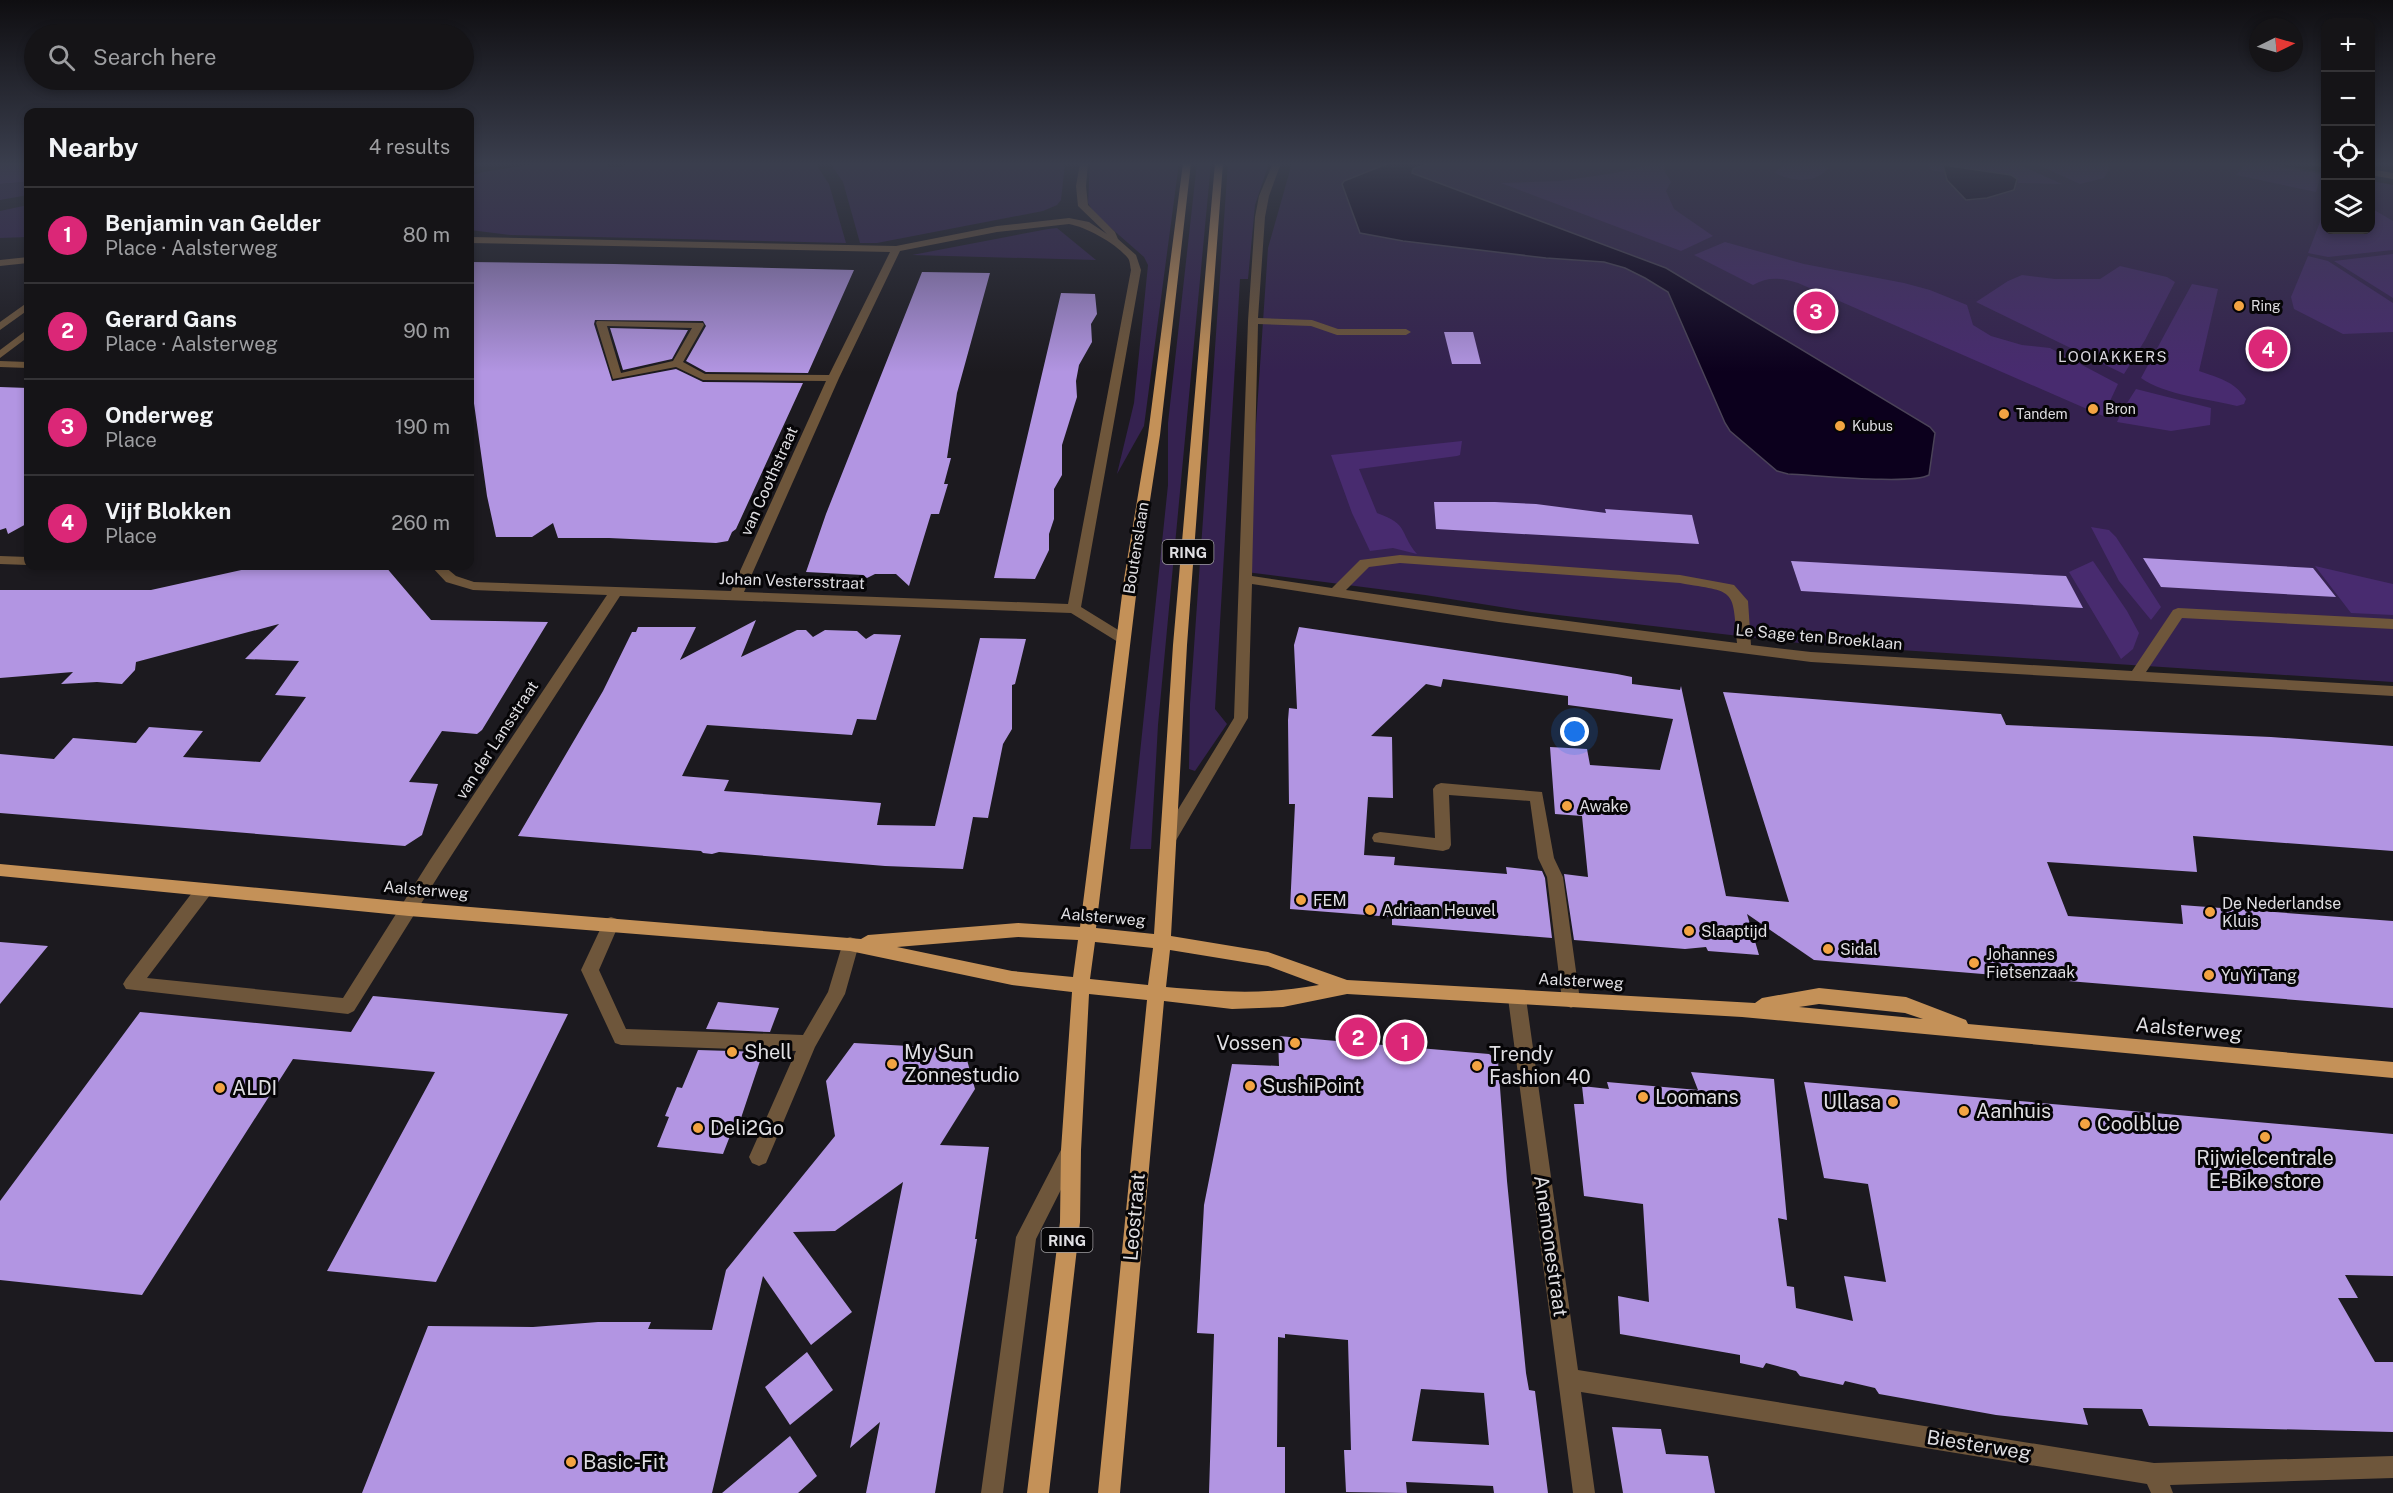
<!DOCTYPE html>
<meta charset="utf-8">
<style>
body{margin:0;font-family:"Public Sans",sans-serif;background:#222124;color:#f1f3f6}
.controls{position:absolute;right:18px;top:18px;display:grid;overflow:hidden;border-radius:12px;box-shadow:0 3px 9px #0003}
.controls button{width:54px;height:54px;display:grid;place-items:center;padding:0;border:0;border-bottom:2px solid #343336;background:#151417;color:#f1f3f6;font:30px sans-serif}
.compass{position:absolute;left:2249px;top:18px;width:54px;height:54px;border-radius:50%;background:#151417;box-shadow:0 3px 9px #0003;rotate:85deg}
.you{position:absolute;left:1575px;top:732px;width:21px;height:21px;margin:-15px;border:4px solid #fff;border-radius:50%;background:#1a73e8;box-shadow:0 0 0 9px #1a73e833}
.badge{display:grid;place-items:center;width:39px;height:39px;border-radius:50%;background:#db2777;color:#fff;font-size:20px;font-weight:700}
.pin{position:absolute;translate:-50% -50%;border:3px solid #fff;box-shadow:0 2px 6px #0006}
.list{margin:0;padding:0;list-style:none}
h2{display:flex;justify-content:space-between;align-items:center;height:78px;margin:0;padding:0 24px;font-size:26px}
h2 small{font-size:20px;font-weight:400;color:#9d9ea1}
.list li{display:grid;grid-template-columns:39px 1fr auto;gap:18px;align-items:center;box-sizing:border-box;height:96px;padding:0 24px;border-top:2px solid #343336}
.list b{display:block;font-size:22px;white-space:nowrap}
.list p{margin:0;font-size:20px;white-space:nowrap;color:#9d9ea1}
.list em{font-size:20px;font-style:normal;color:#9d9ea1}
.icon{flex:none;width:33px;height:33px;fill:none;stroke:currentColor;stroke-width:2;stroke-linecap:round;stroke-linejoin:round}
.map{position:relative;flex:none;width:2393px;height:1493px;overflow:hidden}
.search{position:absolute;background:#151417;box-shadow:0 3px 9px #0003;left:24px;top:24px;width:450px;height:66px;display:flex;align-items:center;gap:15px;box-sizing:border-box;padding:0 21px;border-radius:33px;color:#9d9ea1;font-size:22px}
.panel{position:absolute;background:#151417;box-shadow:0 3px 9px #0003;left:24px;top:108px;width:450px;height:462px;border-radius:12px}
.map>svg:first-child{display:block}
.green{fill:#352250}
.forest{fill:#482b6f}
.water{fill:#0c001d;stroke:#4b4358;stroke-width:1.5}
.building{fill:#b295e2;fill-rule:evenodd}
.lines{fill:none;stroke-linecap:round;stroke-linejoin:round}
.minor{fill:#6e563b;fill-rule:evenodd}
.major{fill:#c49158;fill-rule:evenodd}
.poi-dot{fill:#f3a442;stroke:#060507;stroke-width:2}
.labels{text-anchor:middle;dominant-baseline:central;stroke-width:6;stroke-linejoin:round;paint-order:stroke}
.far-poi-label{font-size:14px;fill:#dfdee2;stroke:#060507;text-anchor:start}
.far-neighbourhood-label{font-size:15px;letter-spacing:1.5px;fill:#dad7df;stroke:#060507}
.shield{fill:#060507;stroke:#9e9da0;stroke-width:1.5}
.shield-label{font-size:15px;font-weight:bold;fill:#dfdee2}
.street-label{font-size:16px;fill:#dfdee2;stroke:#060507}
.poi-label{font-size:16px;fill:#dfdee2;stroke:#060507;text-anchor:start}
.near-street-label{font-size:20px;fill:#dfdee2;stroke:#060507}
.near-poi-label{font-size:20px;fill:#dfdee2;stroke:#060507;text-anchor:start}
</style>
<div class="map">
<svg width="2393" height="1493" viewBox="0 0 2393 1493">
<rect width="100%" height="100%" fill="#1c1a1f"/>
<path class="green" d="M28,163V195L0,200V184L24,182Z
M540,163H609L607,167H622L626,163H815L829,184L846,243L511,235L470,230V176L483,172Z
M830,163H1065L1061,200L1057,205L1043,211L877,243H860L843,182Z
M1090,163H1179L1144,426L1117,474L1134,403L1148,265L1144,257L1095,214L1088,203Z
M1197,163H1211L1158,725L1151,849H1130L1168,485V423Z
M1228,163H1269L1255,205L1248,279H1240L1215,709L1227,724L1195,771L1189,769L1190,704Z
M1292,163H2269L2325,173L2326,230H2370L2371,181L2393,185V682L1808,644L1532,612L1425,595L1246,572L1268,248Z
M28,205V237L0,238V211Z
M1057,228L1096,260L912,255L1048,229Z"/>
<path class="forest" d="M0,163H28L24,182L0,184Z
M1654,163H1667L1664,170L1671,182L1666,191L1674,209L1713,236L1681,251L1501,183L1560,181L1615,173Z
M1785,163H1821L1829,168C1814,184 1793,182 1775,173Z
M1924,163H2015L2062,184L2018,183L2017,179L2011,175L1943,165L1945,173L1931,170Z
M2034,163H2107L2110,168L2104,178L2080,184Z
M2246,163H2256L2321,174L2316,192L2236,175Z
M2371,208L2393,221V250L2328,257L2308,253L2325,209L2326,230H2370Z
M1725,242L1804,264L1904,283L1930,290L1967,305L1973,325L1991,336L2022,345L2050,348L2118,384L2103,416L1798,283C1782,278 1768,276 1753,285L1694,255Z
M2393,254V298L2334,261Z
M2308,256L2328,261L2393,303V332L2343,334L2294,309L2291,297Z
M2120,266L2167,277L2175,282L2145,340L2124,374L1976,302L2008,281L2022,275L2055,279H2100Z
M2192,284L2218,289L2199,371C2219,378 2234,381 2246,399L2244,404L2237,406C2209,399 2164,395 2141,378Z
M2136,389L2211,408L2210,425L2171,431L2117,422L2122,411Z
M1462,441L1460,455L1457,456L1359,469L1377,513C1410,525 1398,531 1417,554L1393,548L1370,551L1352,513L1331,455Z
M2091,527L2109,530L2116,537L2161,607L2151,620L2119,581Z
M2093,561L2127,611L2139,633L2133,649L2121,659L2069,572Z
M2315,566L2393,584V615L2351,613Z"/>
<path class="water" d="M1389,163H1429L1413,169L1412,173L1666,268L1930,427L1935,433L1929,475C1911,485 1815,475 1788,474L1777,471L1730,431L1725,423L1668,292L1645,278L1625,268L1604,262L1546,258L1403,241L1360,233L1342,184L1344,181Z
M1943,165L2011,175L2017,179L2014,190L1987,198L1966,200L1947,180Z"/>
<path class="building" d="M470,262L614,264L854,270L808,373L706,372L686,361L706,326L703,321L595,320L594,324L612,381L676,369L703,382L803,383L736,529L732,532L728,541L716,543L609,538H558L553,523L532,537H496L487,496L470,375Z
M922,272L990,273L957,393L947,458H951L944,484H948L939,514H931L909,586L896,574H875L867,578L863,575L806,572L826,514Z
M1061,293L1095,294L1097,314L1091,324L1092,342L1079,365L1076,381L1077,397L1062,445V475L1054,489V519L1049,534V550L1035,579L994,578Z
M610,328L688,330L672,359L623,370Z
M1444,332H1473L1481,364H1452Z
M0,387L28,388V523L8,534L6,528L0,530Z
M1434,502H1495L1536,504L1606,513L1605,509L1692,515L1699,544L1436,529Z
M2143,558L2313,568L2336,597L2161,587Z
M1791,561L2066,576L2083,608L1801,591Z
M259,566H385L431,620L548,622L482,730L477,734L442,731L409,782L438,784L422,835L405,846L0,813V754L54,759L73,738L136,743L149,727L203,731L183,757L260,762L306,697L275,695L299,661L245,659L279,624L136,662L135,670L122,684L97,682L61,684L73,672L0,678V590H151Z
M756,620L741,657L797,630H806L813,637L825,630L857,631L866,639L874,634L901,635L876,720L857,719L852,735L707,725L682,776L729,780L724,791L881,803L877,825L935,826L980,638L1026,639L1015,684L1012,685V729L1003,744L988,818L973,817L963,869L885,866L719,852L712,854L703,853L701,851L518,836L603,691L632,632H636L638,627H696L680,660Z
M1299,627L1617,674L1632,677V684L1680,690L1681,686L1726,896L1789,902L1723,692L2001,714L2006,725L2271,737L2393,746V851L2193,836L2197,872L2047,862L2068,916L2183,924L2181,905L2393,921V1008L1814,960L1747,914L1759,955L1708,951L1706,947L1685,949L1574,940L1564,874L1588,877L1582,816L1555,814L1550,747L1587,749L1590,765L1660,770L1673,719L1568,705V696L1443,679L1441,687L1426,684L1371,736L1392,737L1393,798L1368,797L1364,855L1395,857L1394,865L1507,874L1506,867L1542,871L1545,878L1552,938L1392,925V917L1290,909L1295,804H1289L1288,720L1289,708L1297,709L1294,645Z
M0,942L48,946L0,1004Z
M373,996L568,1014L436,1282L327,1271L435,1072L293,1059L142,1295L0,1280V1201L140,1012L351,1032Z
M718,1002L779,1008L770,1032L706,1029Z
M1278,1036L1489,1054L1498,1061L1507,1181L1526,1373L1529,1390L1535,1391L1548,1493H1494L1493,1486L1406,1482L1407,1493L1346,1492L1344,1450H1351L1348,1340L1285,1334V1338L1278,1337L1277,1447H1285V1493H1209L1214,1334L1197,1333L1204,1205L1232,1064L1279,1066ZM1421,1389L1484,1393L1489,1445L1412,1441Z
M854,1043L964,1049L975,1089L940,1145L989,1147L975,1239H977L935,1493H866L880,1422L850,1448L903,1182L835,1231L793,1232L852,1312L811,1345L763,1276L712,1493H362L428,1326L533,1327L598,1322H651L648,1329L712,1330L726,1270L835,1136L826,1081Z
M698,1050L763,1052L739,1124L735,1123L723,1154L657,1147L669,1117L665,1116L677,1087L682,1088Z
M1691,1072L1774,1079L1787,1220L1778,1218L1787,1286L1794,1287L1796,1308L1853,1321L1844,1276L1886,1282L1868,1184L1824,1178L1804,1082L2393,1134V1276L2345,1275L2358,1298H2338L2375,1362H2393V1432L2149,1426L2142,1409L2083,1408L2088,1425L1996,1415L1879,1394L1875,1388L1845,1381L1843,1385L1800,1376L1796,1371L1766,1363L1763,1368L1740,1363V1355L1620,1334L1618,1296L1649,1302L1643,1204L1584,1196L1574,1104H1584L1582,1086L1609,1089L1607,1082L1698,1090Z
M807,1352L833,1390L790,1425L765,1387Z
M1612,1427L1661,1429L1666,1454L1708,1456L1715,1493H1623Z
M790,1436L817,1476L798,1493H722Z"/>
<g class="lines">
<path class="minor" d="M1080,163H1088L1086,186L1088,205L1115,232L1118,239L1136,255L1141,270L1081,607L1128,636L1130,639L1128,642H1118L1071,613L620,596L442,870L354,1011L348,1014L126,989L123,984L126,979L198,885L204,883L210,885L212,890L210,895L147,978L343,998L430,860L607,595L473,590L446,582L431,566H444L456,576L474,582L731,591L826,381L703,380L676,367L613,379L596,323L597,321L703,323L704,325L683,362L705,374L829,375L890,252L470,243V237L896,246L997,226L1069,218L1089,222L1107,234L1078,206L1076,186ZM1069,224C1086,227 1115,243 1127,257C1130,260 1130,265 1131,270L1068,604L744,592L839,378L900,251L997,232ZM607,326L692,328L673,361L621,373Z
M1273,163H1281L1269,196L1265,217L1258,318L1312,320L1338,329H1406L1411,332L1406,335H1337L1311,326L1258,324L1252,576L1332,588L1360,560L1400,555L1680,575L1729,584L1734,585L1748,601L1751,645L1811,652L2132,671L2173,610L2178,608L2393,619V629L2182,618L2146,672L2393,686V696L1811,662L1499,622L1252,584L1248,718L1175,842L1169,844L1163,842L1161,838L1163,834L1234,718L1248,321L1255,217L1259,196ZM1400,563L1680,583C1735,593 1733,586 1737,643L1499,612L1346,590L1369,567Z
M2311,163H2326V168L2312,165Z
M2370,169L2393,173V179L2370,175Z
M28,257V263L0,266V260Z
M28,302V310L0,330V322Z
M28,329V337L0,358V350Z
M0,361L28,362V368L0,367Z
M0,556L28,557V565L0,564Z
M1441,783L1542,792L1554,858L1563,877L1580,1000L1577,1005L1571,1008L1565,1005L1562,1000L1547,877L1538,858L1530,801L1449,795L1451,845L1449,849L1443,851L1374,842L1372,838L1374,834L1380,832L1435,838L1433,789L1436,785Z
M611,917L617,919L619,924L599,970L626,1029L803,1035L828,992L844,939L850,937L856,939L859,944L845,994L815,1047L766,1163L759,1166L752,1163L749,1157L796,1051L621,1045L615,1043L581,970L605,919Z
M1517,990L1523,993L1526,998L1578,1370L2154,1463L2393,1456V1478L2170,1485L2173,1493H2151L2147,1484L1581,1392L1595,1493H1573L1508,998L1511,993Z
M1070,1143L1077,1146L1080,1152L1036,1239L1003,1493H981L1016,1237L1063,1146Z"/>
<path class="major" d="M1183,163H1191L1160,435L1138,579L1096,928L1154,934L1173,645L1215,163H1223L1187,645L1171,936L1268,952L1347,980L1755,1003L1762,998L1819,988L1906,997L1966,1020L1968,1024L2393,1062V1078L1742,1017L1347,994L1283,1007L1232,1009L1164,1001L1120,1493H1098L1147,1000L1089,994L1081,1150L1080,1222L1049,1493H1027L1060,1222L1061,1150L1072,992L1012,985L850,951L409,916L0,876V864L409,902L861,939L868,935L1018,923L1080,927L1124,579L1148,435ZM1018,937L1078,940L1073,977L1012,971L897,947ZM1095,942L1153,948L1148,985L1090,979ZM1170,950L1268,966L1319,985C1262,995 1223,992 1166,987ZM1819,1004L1905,1013L1923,1019L1799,1007Z"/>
</g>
<linearGradient id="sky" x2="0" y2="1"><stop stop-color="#0f0e11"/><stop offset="0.44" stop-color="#3a3e4d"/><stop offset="1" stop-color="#3a3e4d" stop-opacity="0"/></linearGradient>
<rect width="2393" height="372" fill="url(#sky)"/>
<g class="poi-dot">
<circle cx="2239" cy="306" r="6"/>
<circle cx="2093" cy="409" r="6"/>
<circle cx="2004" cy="414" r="6"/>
<circle cx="1840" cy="426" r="6"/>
<circle cx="1567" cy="806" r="6"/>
<circle cx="1301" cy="900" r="6"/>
<circle cx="1370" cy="910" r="6"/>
<circle cx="2210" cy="912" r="6"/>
<circle cx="1689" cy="931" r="6"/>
<circle cx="1828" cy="949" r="6"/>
<circle cx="1974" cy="963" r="6"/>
<circle cx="2209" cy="975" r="6"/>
<circle cx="1295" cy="1043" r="6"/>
<circle cx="732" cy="1052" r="6"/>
<circle cx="892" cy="1064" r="6"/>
<circle cx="1477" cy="1066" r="6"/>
<circle cx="1250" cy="1086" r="6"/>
<circle cx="220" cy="1088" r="6"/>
<circle cx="1643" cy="1097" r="6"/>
<circle cx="1893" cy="1102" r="6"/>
<circle cx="1964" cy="1111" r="6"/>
<circle cx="2085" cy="1124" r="6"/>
<circle cx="698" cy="1128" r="6"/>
<circle cx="2265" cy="1137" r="6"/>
<circle cx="571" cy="1462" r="6"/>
</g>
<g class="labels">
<g class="far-poi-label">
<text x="2251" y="306">Ring</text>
<text x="2105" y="409">Bron</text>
<text x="2016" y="414">Tandem</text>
<text x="1852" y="426">Kubus</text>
</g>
<g class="far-neighbourhood-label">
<text x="2113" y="356">LOOIAKKERS</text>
</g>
<g class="shield">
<rect x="1162.5" y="540" width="51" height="24" rx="4.5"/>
<rect x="1041.5" y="1228" width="51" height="24" rx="4.5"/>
</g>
<g class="shield-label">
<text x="1188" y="552">RING</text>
<text x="1067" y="1240">RING</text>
</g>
<g class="street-label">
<text transform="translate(769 481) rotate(-66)">van Coothstraat</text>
<text transform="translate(1136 548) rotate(-81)">Boutenslaan</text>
<text transform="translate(792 581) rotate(2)">Johan Vestersstraat</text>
<text transform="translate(1819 637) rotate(5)">Le Sage ten Broeklaan</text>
<text transform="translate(497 740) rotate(-57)">van der Lansstraat</text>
<text transform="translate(426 890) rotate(5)">Aalsterweg</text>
<text transform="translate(1103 917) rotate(5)">Aalsterweg</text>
<text transform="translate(1581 981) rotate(3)">Aalsterweg</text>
</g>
<g class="poi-label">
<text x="1579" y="806">Awake</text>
<text x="1313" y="900">FEM</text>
<text x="2222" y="903">De Nederlandse<tspan x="2222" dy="18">Kluis</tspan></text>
<text x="1382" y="910">Adriaan Heuvel</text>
<text x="1701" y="931">Slaaptijd</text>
<text x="1840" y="949">Sidal</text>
<text x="1986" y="954">Johannes<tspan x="1986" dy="18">Fietsenzaak</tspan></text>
<text x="2221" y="975">Yu Yi Tang</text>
</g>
<g class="near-street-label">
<text transform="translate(2189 1029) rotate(5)">Aalsterweg</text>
<text transform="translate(1134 1217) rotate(-85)">Leostraat</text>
<text transform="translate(1551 1246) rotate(82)">Anemonestraat</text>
<text transform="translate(1979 1445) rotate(9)">Biesterweg</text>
</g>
<g class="near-poi-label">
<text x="1283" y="1043" text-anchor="end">Vossen</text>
<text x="744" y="1052">Shell</text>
<text x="904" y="1052">My Sun<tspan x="904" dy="23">Zonnestudio</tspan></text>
<text x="1489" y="1054">Trendy<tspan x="1489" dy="23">Fashion 40</tspan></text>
<text x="1262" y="1086">SushiPoint</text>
<text x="232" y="1088">ALDI</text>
<text x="1655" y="1097">Loomans</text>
<text x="1881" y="1102" text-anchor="end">Ullasa</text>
<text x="1976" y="1111">Aanhuis</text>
<text x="2097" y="1124">Coolblue</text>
<text x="710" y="1128">Deli2Go</text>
<text x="2265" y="1158" text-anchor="middle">Rijwielcentrale<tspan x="2265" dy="23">E-Bike store</tspan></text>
<text x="583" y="1462">Basic-Fit</text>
</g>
</g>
</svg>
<div class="controls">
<button>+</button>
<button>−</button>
<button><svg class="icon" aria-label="locate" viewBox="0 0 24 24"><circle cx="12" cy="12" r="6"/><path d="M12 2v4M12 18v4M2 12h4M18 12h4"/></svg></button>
<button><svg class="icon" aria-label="layers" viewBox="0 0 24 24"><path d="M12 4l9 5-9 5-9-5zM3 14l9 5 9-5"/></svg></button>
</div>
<svg class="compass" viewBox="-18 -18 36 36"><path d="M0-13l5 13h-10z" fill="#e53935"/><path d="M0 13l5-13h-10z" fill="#9d9ea1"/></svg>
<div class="you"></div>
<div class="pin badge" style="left:1405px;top:1042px">1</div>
<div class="pin badge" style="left:1358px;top:1037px">2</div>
<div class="pin badge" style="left:1816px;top:311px">3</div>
<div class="pin badge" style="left:2268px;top:349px">4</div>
<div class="search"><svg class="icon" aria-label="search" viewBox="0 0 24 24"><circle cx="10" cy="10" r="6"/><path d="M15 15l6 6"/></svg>Search here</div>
<section class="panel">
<h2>Nearby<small>4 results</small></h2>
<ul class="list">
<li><span class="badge">1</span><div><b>Benjamin van Gelder</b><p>Place · Aalsterweg</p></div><em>80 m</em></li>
<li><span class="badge">2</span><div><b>Gerard Gans</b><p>Place · Aalsterweg</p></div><em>90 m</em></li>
<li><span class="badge">3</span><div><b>Onderweg</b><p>Place</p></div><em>190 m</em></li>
<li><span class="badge">4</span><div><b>Vijf Blokken</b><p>Place</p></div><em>260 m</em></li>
</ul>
</section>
</div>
